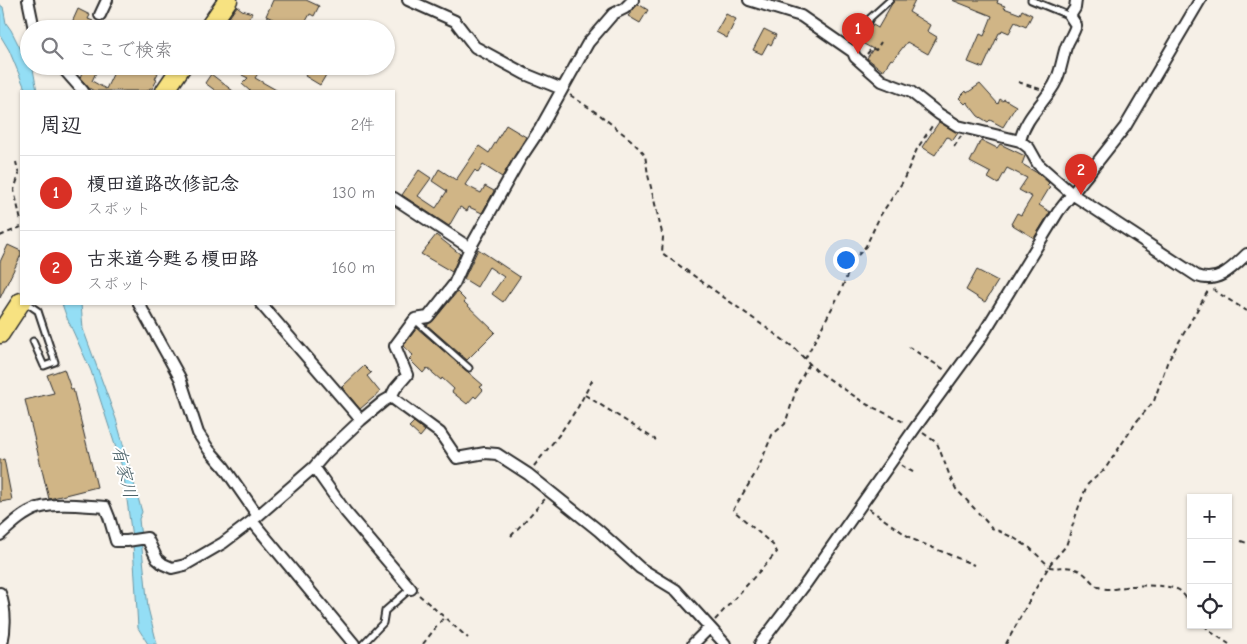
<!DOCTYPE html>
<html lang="ja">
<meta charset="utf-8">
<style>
body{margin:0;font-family:"Comic Neue","Klee One",sans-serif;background:#f2f2f3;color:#2b2b33}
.controls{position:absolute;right:15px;bottom:15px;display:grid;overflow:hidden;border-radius:0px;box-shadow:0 1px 4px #0004}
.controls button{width:45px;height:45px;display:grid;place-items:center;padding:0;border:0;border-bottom:1px solid #e1e1e2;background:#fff;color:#2b2b33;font:25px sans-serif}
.you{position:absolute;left:845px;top:259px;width:18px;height:18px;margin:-12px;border:4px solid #fff;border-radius:50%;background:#1a73e8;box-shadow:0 0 0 8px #1a73e833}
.badge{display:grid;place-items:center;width:32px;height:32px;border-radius:50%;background:#d93025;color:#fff;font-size:16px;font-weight:700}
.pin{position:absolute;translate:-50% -41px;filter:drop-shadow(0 1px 2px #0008)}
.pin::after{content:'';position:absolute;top:26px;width:18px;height:15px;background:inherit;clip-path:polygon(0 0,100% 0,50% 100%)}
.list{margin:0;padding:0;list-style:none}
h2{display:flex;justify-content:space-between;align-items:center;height:65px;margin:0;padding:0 20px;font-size:21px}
h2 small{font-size:16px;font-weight:400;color:#7c7c81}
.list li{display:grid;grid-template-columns:32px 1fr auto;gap:15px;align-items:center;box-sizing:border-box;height:75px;padding:0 20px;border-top:1px solid #e1e1e2}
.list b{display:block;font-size:19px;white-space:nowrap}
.list p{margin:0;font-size:16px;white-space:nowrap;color:#7c7c81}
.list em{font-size:16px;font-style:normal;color:#7c7c81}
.icon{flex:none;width:28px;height:28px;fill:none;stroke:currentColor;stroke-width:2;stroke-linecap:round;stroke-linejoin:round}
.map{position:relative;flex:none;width:1247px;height:644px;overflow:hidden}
.search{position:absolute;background:#fff;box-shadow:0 1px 4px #0004;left:20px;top:20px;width:375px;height:55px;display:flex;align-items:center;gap:12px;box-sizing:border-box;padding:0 18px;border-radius:28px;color:#7c7c81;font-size:19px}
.panel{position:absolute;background:#fff;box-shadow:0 1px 4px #0004;left:20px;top:90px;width:375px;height:215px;border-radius:0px}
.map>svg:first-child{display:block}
.water{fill:#94def5;stroke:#6a96a4}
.building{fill:#d0b586;stroke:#2b2b2b}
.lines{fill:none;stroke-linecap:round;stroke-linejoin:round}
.service-casing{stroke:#2b2b2b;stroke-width:9}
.minor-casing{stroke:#2b2b2b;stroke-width:14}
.trunk-casing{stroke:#2b2b2b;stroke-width:21}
.path{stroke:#2b2b2b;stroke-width:2;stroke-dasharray:5 4;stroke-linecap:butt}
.service{stroke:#fff;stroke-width:5}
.minor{stroke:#fff;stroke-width:10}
.trunk{stroke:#f7e281;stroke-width:18}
.labels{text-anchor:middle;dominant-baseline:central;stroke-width:4;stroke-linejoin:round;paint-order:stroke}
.water-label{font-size:18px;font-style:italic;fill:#4a6168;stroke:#fff}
</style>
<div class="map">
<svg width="1247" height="644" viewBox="0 0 1247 644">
<rect width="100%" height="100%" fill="#f6f0e7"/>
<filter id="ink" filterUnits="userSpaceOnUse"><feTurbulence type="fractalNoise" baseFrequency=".02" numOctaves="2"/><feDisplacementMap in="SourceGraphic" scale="10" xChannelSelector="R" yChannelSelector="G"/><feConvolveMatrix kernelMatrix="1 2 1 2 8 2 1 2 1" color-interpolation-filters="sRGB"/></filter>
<g filter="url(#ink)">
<path class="water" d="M0,5L3,7L6,23L11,30L29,66L33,69L37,91H26L9,50L0,35Z
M62,304H81L83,329L116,419L142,512L139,519L148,608L157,644H148L138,628L133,545L123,470L91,371L67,318Z"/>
<path class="building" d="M273,0H306L319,6L314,16L310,14L306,21L304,20L299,29H295L266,16Z
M894,0H915L909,12L930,25L927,31L937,37L928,54L907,42L893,60L891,59L883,71L867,58L873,49L862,43L873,25L878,28Z
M952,0H998L997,3L1005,6L1004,8L1020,14L1022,10L1032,15L1026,27L1015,22L1009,33L1002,30L1001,33H999L983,68L968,62L980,34L984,36L992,16Z
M638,4L648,10L640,23L628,16Z
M237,6L242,10L252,13L242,29H221Z
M78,9L90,15L88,19L93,21L89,29H69Z
M726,14L736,19L727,38L716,32Z
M764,29L776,35L771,45L768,43L762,54L753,50Z
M84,66H99L92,81L106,89L117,66H146L158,73L155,79L157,80L152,89L150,88L147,91H94L89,88L80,78Z
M247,66H263L255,78L278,91H250L242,84L248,78L242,75Z
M311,66L326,75L320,85L305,76Z
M211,74L233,91H216L205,83Z
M980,84L998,104L1000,99L1003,101L1004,99L1016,106L1003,127L990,120L988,122L978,116L967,102L965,104L959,98L966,91L967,93Z
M939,122L958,133L953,140L947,137L935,155L922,147Z
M506,125L526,137L502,177L483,165L478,173L475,170L465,185L481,193L485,186L494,191L482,213L469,207L467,211L460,207L449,226L402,195L419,170L431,178L418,196L436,208L447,191L432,181L439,169L456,180L479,146L489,153Z
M981,140L997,148L1000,144L1025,156L1022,164L1039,174L1049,183L1047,185L1050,187L1039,205L1050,212L1034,238L1011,224L1017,213L1021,215L1032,197L1019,190L1027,178L1007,168L998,184L988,178L991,173L970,162Z
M436,235L460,254L452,272L421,254Z
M8,245L21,251V255L0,298V262Z
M478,249L520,277L503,302L492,294L504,277L489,267L477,287L464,279Z
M977,270L998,281L985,302L966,290Z
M457,292L465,300L464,302L495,332L467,360L427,325L433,321Z
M417,328L483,385L480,387L483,390L476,398L474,396L467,404L452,392L454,389L442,378L441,380L427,368L423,373L409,359L413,355L403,346Z
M364,366L371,373L367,376L380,392L360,409L342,387Z
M64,369L71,389H73L97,487L49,499L25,400L54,393L47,375Z
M414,422L425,431L420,437L409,427Z
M4,459L12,500L0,502V460Z"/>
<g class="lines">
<g class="service-casing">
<path id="service" d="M1031,0L1070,16
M853,52L870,18L890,0
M28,304L38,311L55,362L44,366L33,341
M415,320L469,368
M363,644L383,623L385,611L410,589"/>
</g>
<g class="minor-casing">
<path id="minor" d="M28,0L34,29
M408,0L455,21L475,47L488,54L525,74L562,89
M749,0L801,16L853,52L855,57L882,81L911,92L939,114L958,126L1020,141L1029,148L1038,164L1072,194L1197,276C1218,284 1232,268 1247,254
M100,15L107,0
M61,66L83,91
M1020,141C1025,118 1043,104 1054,85C1061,73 1062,59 1066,47C1069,39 1074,33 1076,25L1070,16L1075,8L1076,0
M394,198L470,248
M139,304L180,378L198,433L209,450L224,467L258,516
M261,304L361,420
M391,397L440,433L457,458L485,453L497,454L528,474L598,530L640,568L676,590L725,644
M314,467L345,511L411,589
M252,521L354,644
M0,535C11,525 23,513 38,508C58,502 84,506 105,507L109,517L116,541H127L147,538L157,559L163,564L172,568L185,565L223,543L252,521L314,467L326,453L361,420L384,401L391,397L395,389L407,375L395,346L415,319L428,317L454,284L470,248L520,159L540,129L588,43L613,14L625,8L633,0
M0,593C6,610 6,626 2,644
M693,644L709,628
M760,644L807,582L915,428L980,339L1058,212L1125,127L1200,0"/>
</g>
<g class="trunk-casing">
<path id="trunk" d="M208,29L228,0
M165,91L182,66
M0,334L21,302"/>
</g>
<path class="path" d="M867,54L872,48L876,50L881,42
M1018,82L1040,89
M570,95L600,115L631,140L645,155L648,175L663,237L662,253L793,347L816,370L866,404L906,423
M954,147L961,136
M16,162L19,175L14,190L21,221
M0,236L21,227
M854,260L855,252
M1214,289L1215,291L1247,311
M909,347L945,370
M805,359L840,293L853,261L866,246L880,216L902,183L917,149L934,123
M585,395L656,440
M923,433L937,443L951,479L956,489L973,507L992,528L1014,538L1030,548L1050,567C1062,569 1065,564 1080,571C1088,575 1092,585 1101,588C1113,591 1121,587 1132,586C1143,585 1170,585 1179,590C1184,594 1188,600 1191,606
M901,465L916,474
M534,466L559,435L578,407L594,377
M869,509L912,539L974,565
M511,536L545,499
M1241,541L1247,543
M419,595L468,638
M715,620L777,552L773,545L733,510L758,469L772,435L785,424L798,384L809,364
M1204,625L1211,632L1229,644
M423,644L444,617
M1006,644L1036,588L1051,563L1066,546L1078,509L1087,485L1105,469L1137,421L1154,401L1167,363L1209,289"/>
<use href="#service" class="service"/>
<use href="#minor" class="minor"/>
<use href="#trunk" class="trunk"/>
</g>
</g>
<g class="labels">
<g class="water-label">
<text transform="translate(124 472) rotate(76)">有家川</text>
</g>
</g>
</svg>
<div class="controls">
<button>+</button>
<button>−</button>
<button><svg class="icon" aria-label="locate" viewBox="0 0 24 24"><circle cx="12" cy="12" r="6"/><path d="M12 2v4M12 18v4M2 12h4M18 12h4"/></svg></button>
</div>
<div class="you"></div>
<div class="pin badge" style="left:858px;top:54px">1</div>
<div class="pin badge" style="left:1081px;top:195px">2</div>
<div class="search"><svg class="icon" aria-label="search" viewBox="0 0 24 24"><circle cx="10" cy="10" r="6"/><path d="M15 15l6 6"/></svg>ここで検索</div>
<section class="panel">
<h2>周辺<small>2件</small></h2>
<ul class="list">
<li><span class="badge">1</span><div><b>榎田道路改修記念</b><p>スポット</p></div><em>130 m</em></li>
<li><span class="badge">2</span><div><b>古来道今甦る榎田路</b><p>スポット</p></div><em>160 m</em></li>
</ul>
</section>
</div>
